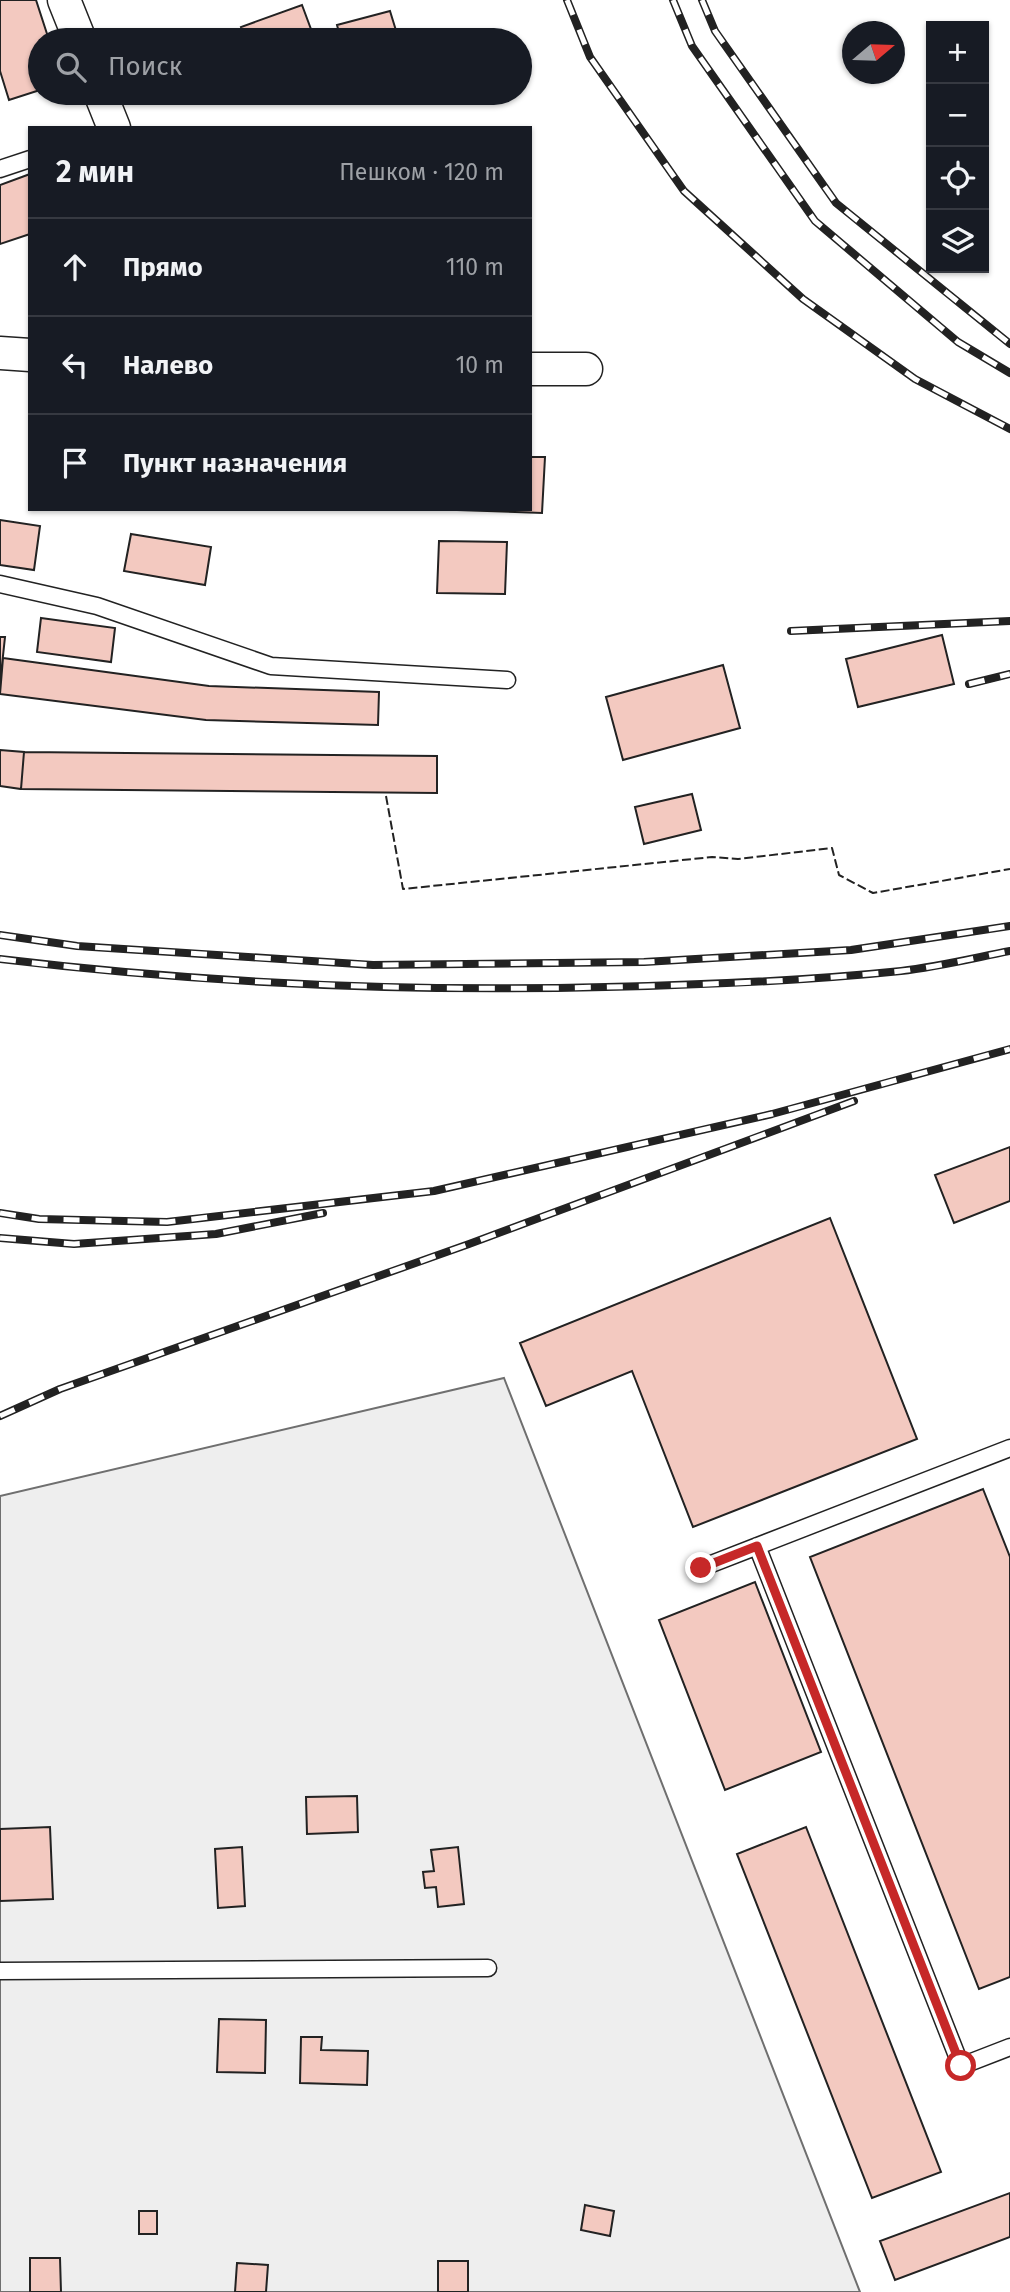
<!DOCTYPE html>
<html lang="ru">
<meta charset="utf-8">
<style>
body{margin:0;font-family:"Fira Sans",sans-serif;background:#242831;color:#f1f3f6}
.controls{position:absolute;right:21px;top:21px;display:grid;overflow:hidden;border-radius:0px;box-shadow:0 2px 5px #0004}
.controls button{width:63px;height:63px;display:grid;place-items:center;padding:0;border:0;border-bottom:2px solid #363941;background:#171b24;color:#f1f3f6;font:35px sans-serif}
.compass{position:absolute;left:842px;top:21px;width:63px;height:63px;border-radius:50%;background:#171b24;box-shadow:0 2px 5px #0004;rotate:71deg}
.stop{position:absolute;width:21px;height:21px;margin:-16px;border:5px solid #c62828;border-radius:50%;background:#fff}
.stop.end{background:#c62828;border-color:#fff;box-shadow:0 2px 7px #0008}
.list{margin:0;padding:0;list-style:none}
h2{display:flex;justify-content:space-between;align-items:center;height:91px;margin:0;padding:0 28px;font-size:30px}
h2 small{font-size:23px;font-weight:400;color:#9ea1a6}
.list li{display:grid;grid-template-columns:46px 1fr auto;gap:21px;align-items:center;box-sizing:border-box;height:98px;padding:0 28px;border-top:2px solid #363941}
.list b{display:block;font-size:26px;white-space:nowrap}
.list em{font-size:23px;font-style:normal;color:#9ea1a6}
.icon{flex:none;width:38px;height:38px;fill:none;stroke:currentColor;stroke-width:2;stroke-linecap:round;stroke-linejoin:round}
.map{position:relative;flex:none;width:1010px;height:2292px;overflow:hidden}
.search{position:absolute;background:#171b24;box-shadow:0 2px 5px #0004;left:28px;top:28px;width:504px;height:77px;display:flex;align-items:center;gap:18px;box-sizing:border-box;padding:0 24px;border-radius:38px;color:#9ea1a6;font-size:26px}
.panel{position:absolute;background:#171b24;box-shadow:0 2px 5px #0004;left:28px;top:126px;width:504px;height:385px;border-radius:0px}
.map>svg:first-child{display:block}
.green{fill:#eee;stroke:#6f6f6f;stroke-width:2}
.building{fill:#f3c9c0;stroke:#222;stroke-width:2}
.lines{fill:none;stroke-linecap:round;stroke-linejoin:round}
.service-casing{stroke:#222;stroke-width:19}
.minor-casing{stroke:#222;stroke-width:35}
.service{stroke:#fff;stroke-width:16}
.minor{stroke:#fff;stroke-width:32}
.rail-casing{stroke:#222;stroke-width:8}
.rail{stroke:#fff;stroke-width:5;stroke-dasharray:16;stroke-linecap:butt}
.fence{stroke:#222;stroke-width:2;stroke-dasharray:9 3.5;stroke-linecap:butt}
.route{stroke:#c62828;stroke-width:9}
</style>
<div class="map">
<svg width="1010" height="2292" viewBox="0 0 1010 2292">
<rect width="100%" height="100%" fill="#fff"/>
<path class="green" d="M504,1378L860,2292H0V1496Z"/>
<path class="building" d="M0,0H36L49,40H40V90L9,100L0,71Z
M302,5L315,40H246L241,27Z
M390,11L398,37L341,40L337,25Z
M30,174V234L0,244V185Z
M530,457H545L542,513L457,510L530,509Z
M0,520L40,526L34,570L0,565Z
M131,534L211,547L205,585L124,571Z
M439,541L507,542L505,594L437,593Z
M41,618L115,628L111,662L37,652Z
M942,635L954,684L858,707L846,659Z
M0,637H5L0,684Z
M3,658L209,686L379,692L378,725L206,720L0,694Z
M723,665L740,728L623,760L606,697Z
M0,750L24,752L21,789L0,786Z
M24,752L437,756V793L21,789Z
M692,794L701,830L644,844L635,807Z
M1010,1147V1201L954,1223L935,1175Z
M830,1218L917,1439L693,1527L632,1371L546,1406L520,1343Z
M983,1489L1010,1557V1977L979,1989L810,1557Z
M755,1582L821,1752L725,1790L659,1620Z
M357,1796L358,1832L307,1834L306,1797Z
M50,1827L53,1899L0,1901V1829Z
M806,1827L941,2172L872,2198L737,1854Z
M242,1847L245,1906L218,1908L215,1849Z
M458,1847L464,1904L438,1907L436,1887L425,1888L423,1872L434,1871L431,1850Z
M219,2019L266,2020L265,2073L217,2072Z
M301,2037H322L321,2050L368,2051L367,2085L300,2083Z
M1010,2193V2237L895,2280L880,2241Z
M585,2205L614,2211L610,2236L581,2230Z
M139,2211H157V2234H139Z
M30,2258H60L61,2292H30Z
M438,2261H468V2292H438Z
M237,2263L268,2265L266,2292H235Z"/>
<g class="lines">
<g class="service-casing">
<path id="service" d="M0,169L30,159
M0,584L97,606L271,666L507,680
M757,1546L961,2066L1010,2047
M701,1568L1010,1448
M0,1971L488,1968"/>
</g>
<g class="minor-casing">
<path id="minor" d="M64,0L80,40
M100,93L114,128
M0,353L30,355
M530,369H586"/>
</g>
<use href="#service" class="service"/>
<use href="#minor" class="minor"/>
<g class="rail-casing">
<path id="rail" d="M567,0L590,57L684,191L803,299L915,379L1010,429
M673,0L692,46L815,221L958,342L1010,373
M702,0L715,31L836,203L1010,344
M791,631L1010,621
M969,684L1010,674
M0,935L77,946L373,965L644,962L851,950L1010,926
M0,959C201,983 403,992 606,987C704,985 803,981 901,971C937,967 974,958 1010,951
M0,1213L39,1219L167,1222L434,1191L772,1114L1010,1049
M0,1238L74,1244L216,1234L323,1213
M0,1416L60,1389L469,1244L854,1101"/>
</g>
<use href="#rail" class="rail"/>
<path class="fence" d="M386,796L403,889L712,857L738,859L832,848L839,875L873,893L1010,869"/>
</g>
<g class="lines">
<path class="route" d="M701,1568L757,1546L961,2066"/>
</g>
</svg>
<div class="controls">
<button>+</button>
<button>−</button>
<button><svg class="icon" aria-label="locate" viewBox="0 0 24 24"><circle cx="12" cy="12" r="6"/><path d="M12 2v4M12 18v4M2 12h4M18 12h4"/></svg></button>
<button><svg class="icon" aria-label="layers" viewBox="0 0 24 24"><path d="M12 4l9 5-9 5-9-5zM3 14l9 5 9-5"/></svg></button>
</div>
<svg class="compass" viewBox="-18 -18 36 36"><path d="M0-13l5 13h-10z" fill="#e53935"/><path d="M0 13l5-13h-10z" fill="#9ea1a6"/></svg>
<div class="stop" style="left:961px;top:2066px"></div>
<div class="stop end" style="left:701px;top:1568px"></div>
<div class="search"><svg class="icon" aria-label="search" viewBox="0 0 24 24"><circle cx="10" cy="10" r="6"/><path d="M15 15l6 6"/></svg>Поиск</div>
<section class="panel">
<h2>2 мин<small>Пешком · 120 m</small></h2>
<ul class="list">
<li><svg class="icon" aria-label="ahead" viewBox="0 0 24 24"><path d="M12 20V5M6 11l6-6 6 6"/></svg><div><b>Прямо</b></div><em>110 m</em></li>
<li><svg class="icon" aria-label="left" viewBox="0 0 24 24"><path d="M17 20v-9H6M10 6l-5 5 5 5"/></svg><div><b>Налево</b></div><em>10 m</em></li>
<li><svg class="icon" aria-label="arrive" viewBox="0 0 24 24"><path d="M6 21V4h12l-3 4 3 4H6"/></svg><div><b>Пункт назначения</b></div></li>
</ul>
</section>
</div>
